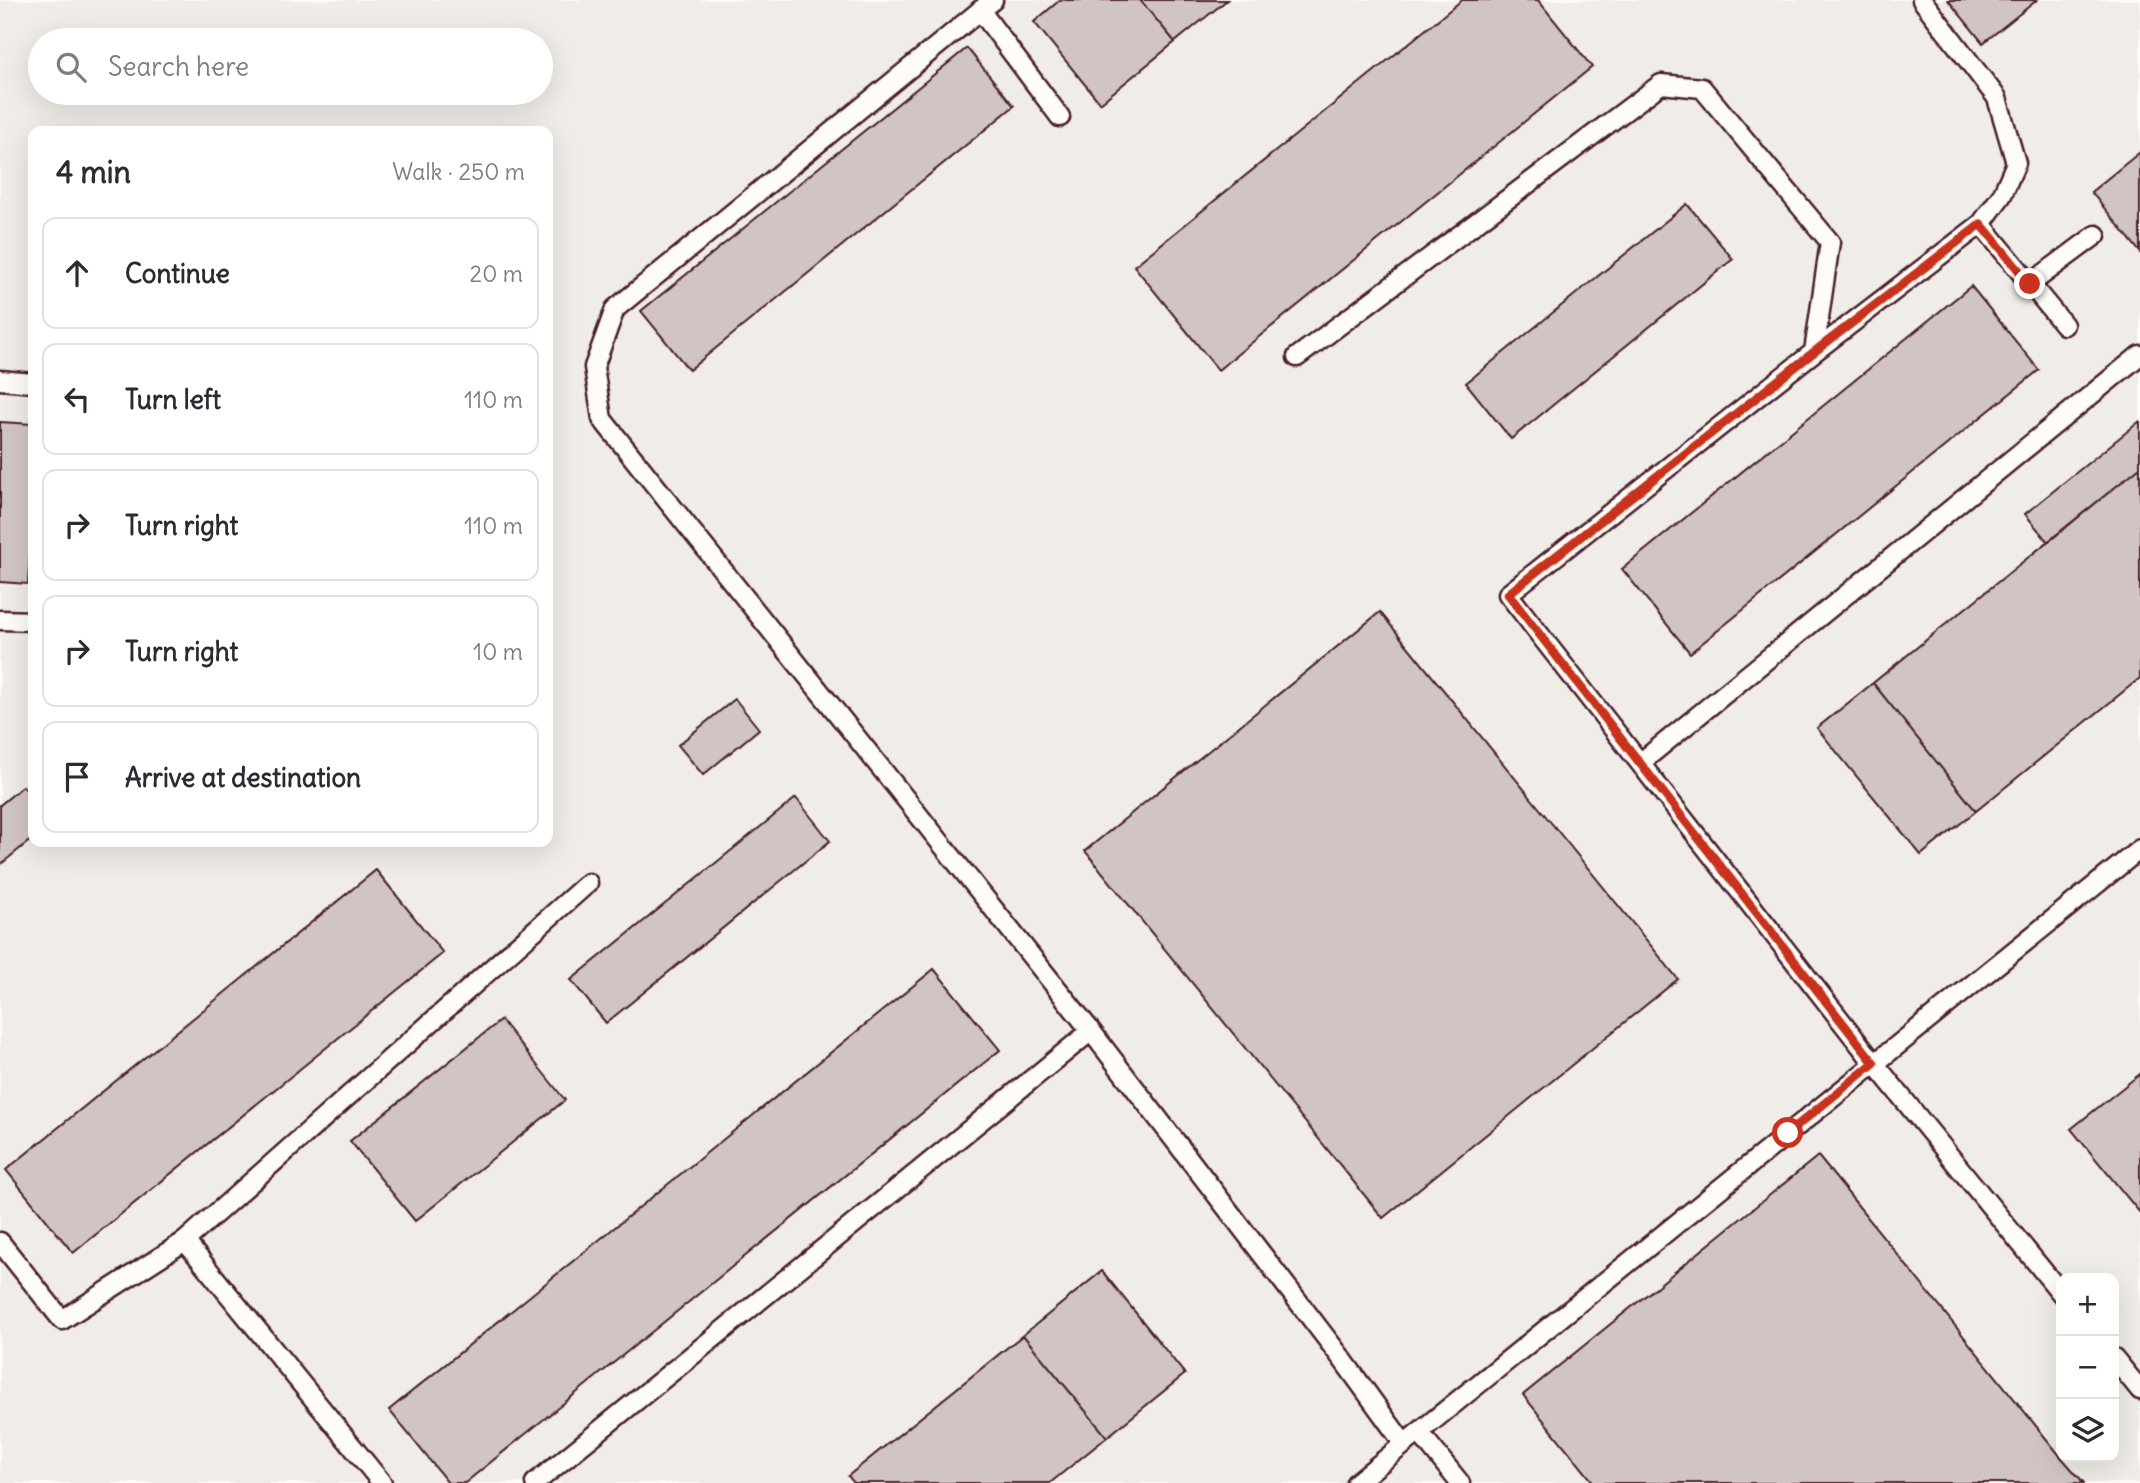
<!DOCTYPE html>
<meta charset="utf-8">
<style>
body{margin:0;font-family:Delius,sans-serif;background:#f7f7f7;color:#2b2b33}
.controls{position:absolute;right:21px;bottom:21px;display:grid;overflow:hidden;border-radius:14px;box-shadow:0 7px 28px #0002}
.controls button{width:63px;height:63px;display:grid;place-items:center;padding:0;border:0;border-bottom:2px solid #e1e1e2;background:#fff;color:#2b2b33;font:35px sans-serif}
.stop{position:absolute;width:21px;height:21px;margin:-16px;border:5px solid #c8321e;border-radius:50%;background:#fff}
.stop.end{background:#c8321e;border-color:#fff;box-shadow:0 2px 7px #0008}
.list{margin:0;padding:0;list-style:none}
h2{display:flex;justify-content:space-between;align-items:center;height:91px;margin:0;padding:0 28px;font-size:30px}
h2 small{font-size:23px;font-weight:400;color:#7c7c81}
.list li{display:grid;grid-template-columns:46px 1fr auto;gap:21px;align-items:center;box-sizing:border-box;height:112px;margin:0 14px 14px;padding:0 14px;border:2px solid #e1e1e2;border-radius:14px}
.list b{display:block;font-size:26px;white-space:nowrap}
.list em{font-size:23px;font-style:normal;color:#7c7c81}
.icon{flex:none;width:38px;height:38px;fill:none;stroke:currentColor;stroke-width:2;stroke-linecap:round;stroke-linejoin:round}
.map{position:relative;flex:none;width:2140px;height:1483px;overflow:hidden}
.search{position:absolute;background:#fff;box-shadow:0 7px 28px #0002;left:28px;top:28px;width:525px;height:77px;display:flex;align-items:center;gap:18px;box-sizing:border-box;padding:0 24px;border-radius:38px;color:#7c7c81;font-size:26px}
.panel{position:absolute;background:#fff;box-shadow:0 7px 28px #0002;left:28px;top:126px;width:525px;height:721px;border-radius:14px}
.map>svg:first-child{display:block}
.built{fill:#f0ece8;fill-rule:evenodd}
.building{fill:#d0c5c4;stroke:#4a1f2b;stroke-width:2}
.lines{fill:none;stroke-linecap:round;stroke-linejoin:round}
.service-casing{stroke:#4a1f2b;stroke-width:23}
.service{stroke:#fdfcf7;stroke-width:18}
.route{stroke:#c8321e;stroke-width:9}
</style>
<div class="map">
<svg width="2140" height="1483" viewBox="0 0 2140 1483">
<rect width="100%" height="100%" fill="#fdfcf7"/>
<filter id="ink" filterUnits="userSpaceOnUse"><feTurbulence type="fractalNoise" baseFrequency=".0143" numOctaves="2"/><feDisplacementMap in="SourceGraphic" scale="14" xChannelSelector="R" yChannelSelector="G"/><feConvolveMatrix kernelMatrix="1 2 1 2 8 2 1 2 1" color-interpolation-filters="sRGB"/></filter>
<g filter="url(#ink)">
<path class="built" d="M0,0H2140V1483H0ZM40,40H541V93H40ZM33,131H548V842H33ZM2061,1278H2114V1457H2061Z"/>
<path class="building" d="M1060,0H1140L1175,42L1100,103L1034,22Z
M1140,0H1227L1175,42Z
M1462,0H1538L1592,67L1218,370L1134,266Z
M1948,0H2037L1983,43Z
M967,48L1014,106L689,370L641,311Z
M2140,152V252L2091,192Z
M1687,204L1733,259L1511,439L1466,383Z
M1971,286L2039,370L1690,653L1622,569Z
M2140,421V467L2048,542L2025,514Z
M0,422L33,424V500L28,584L0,582Z
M2140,467V678L1976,811L1873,683Z
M1380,612L1678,979L1383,1218L1085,851Z
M1873,683L1976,811L1921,855L1817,728Z
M735,699L759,729L703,775L678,745Z
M23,786L33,798V838L0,865V805Z
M796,798L830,841L606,1023L571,980Z
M376,870L443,953L73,1253L6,1170Z
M934,969L1000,1050L465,1483H448L389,1410Z
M501,1020L565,1100L415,1221L350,1141Z
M2140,1074V1213L2071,1129Z
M1818,1156L2061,1457L2084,1483H1594L1523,1395Z
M1102,1271L1185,1374L1107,1437L1023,1335Z
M1023,1335L1107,1437L1050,1483H854L848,1476Z"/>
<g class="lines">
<g class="service-casing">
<path id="service" d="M1922,0L1997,98L2016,163L2002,195L1981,224L1814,352L1508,594L1874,1063L2061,1293
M980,10L1060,117
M1981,224L2064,325
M2030,284L2096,235
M1297,357L1661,84L1702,88L1830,242L1814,352
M0,380L33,383
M0,620L33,621
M1640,763L2140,355
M1091,1031L1343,1360L1404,1444
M0,1242L62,1320L185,1241
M2114,1358L2140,1390
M1419,1432L1460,1483
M382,1483L185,1241L588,883
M535,1483L1091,1031L602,419L594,367L615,309L993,0
M1356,1483L2140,849"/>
</g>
<use href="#service" class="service"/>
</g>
</g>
<g class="lines" filter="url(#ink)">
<path class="route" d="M1788,1133L1874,1063L1508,594L1814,352L1981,224L2030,284"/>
</g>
</svg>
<div class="controls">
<button>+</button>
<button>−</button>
<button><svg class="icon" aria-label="layers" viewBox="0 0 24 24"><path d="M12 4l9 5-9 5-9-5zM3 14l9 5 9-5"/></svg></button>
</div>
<div class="stop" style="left:1788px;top:1133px"></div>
<div class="stop end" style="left:2030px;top:284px"></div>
<div class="search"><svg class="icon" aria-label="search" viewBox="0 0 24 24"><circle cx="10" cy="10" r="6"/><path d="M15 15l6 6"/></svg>Search here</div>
<section class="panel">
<h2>4 min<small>Walk · 250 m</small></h2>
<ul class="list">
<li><svg class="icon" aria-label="ahead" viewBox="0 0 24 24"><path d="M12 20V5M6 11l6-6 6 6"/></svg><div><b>Continue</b></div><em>20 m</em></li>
<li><svg class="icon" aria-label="left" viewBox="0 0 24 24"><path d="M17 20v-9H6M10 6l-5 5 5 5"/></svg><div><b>Turn left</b></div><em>110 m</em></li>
<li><svg class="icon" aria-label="right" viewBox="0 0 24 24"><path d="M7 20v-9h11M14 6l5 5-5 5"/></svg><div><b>Turn right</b></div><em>110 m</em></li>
<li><svg class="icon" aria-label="right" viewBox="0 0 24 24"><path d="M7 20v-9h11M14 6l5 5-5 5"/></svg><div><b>Turn right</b></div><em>10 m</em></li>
<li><svg class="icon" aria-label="arrive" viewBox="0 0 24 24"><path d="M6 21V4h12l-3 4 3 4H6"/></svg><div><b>Arrive at destination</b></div></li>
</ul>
</section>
</div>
